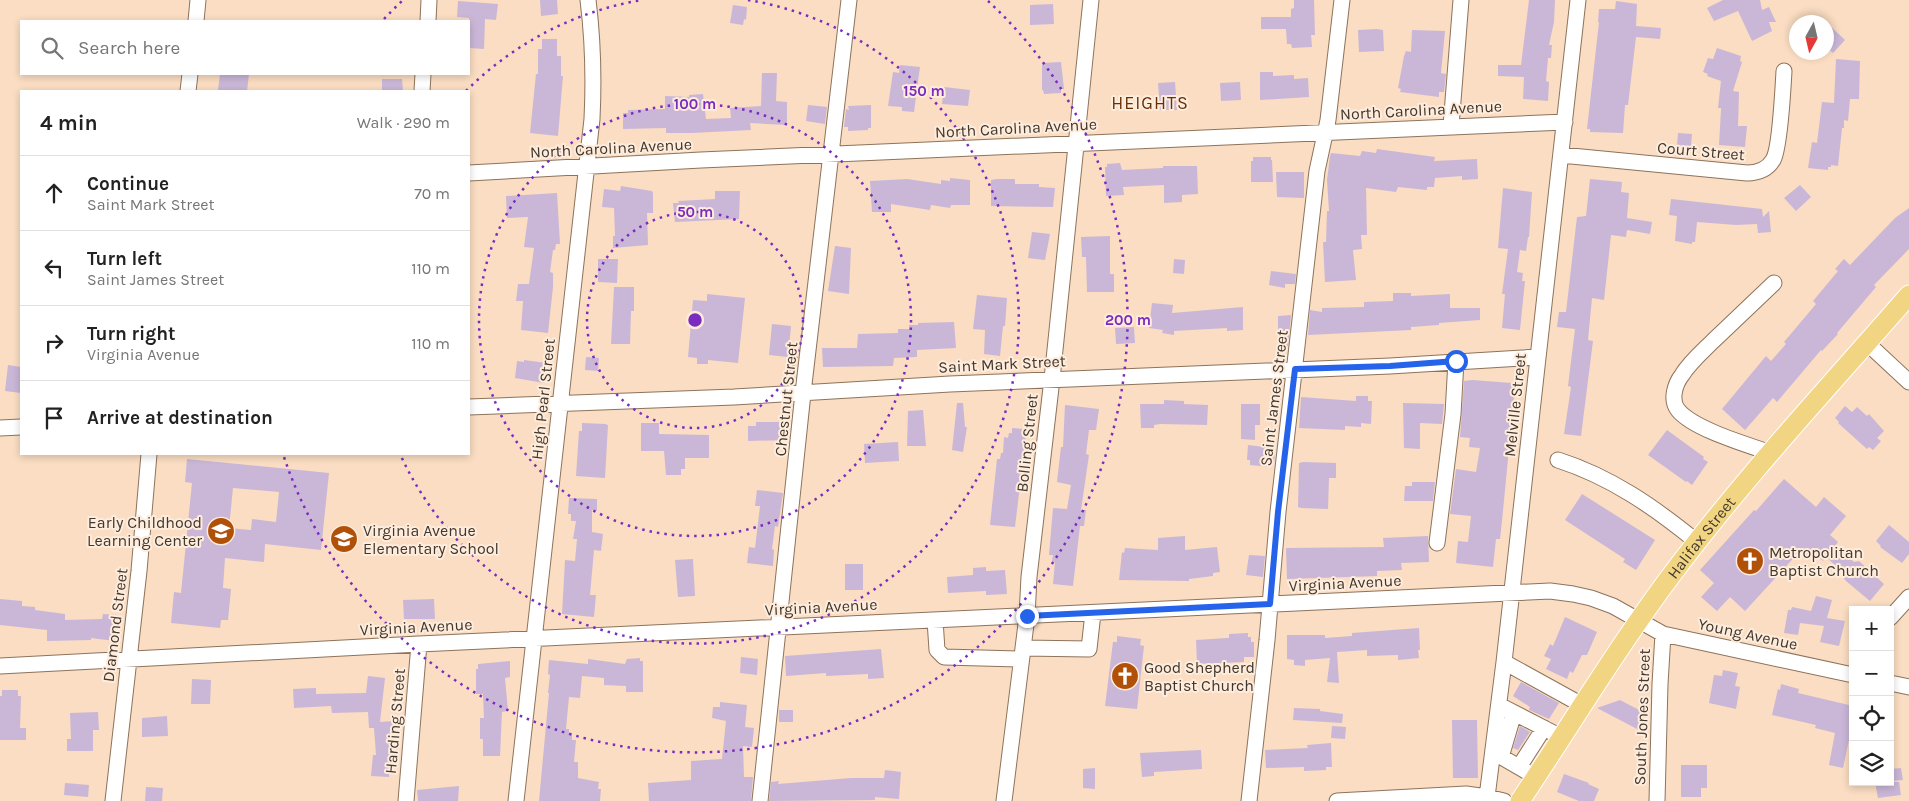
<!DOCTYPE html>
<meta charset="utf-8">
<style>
body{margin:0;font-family:Karla,sans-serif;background:#f6f6f6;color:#222}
.controls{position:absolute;right:15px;bottom:15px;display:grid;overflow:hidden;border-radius:0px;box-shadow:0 2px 8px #0003}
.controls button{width:45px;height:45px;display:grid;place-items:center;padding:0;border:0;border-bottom:1px solid #e0e0e0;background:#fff;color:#222;font:25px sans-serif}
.compass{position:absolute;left:1789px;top:15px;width:45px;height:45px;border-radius:50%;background:#fff;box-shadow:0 2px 8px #0003;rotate:188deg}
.stop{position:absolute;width:15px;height:15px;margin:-11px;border:4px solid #2563eb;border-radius:50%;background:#fff}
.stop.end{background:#2563eb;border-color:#fff;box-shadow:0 1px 5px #0008}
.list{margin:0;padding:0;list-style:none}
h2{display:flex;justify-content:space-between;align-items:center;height:65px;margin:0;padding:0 20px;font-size:21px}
h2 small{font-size:16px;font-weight:400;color:#767676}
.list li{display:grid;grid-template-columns:32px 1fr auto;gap:15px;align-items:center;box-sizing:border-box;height:75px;padding:0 20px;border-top:1px solid #e0e0e0}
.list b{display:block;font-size:19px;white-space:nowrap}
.list p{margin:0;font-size:16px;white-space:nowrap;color:#767676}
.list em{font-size:16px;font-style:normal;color:#767676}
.icon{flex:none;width:28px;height:28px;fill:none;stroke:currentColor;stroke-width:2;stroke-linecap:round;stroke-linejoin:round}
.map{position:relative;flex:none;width:1909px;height:801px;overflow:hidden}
.search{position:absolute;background:#fff;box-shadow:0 2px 8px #0003;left:20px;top:20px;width:450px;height:55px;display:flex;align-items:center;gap:12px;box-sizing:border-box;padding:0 18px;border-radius:0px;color:#767676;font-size:19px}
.panel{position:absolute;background:#fff;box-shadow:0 2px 8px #0003;left:20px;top:90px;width:450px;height:365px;border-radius:0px}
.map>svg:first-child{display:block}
.building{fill:#cab7d7;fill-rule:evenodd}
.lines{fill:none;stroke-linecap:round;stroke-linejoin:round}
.minor-casing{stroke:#8d735b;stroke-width:17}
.major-casing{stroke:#fff;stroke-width:21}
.minor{stroke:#fff;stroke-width:15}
.major{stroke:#f2d582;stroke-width:19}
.route{stroke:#2563eb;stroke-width:6}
.ring{fill:none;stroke:#7b2cbf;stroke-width:2.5;stroke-dasharray:2.5 5}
.labels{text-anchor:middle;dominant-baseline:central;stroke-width:4;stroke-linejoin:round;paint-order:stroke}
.street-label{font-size:16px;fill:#42372c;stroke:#feecdc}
.poi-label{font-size:16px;fill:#42372c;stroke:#feecdc;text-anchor:start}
.neighbourhood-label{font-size:18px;letter-spacing:1px;fill:#6b2e03;stroke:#feecdc}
.centre{fill:#7b2cbf;stroke:#feecdc;stroke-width:2.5}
.ring-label{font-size:15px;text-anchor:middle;font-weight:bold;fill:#7b2cbf;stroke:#feecdc;stroke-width:4;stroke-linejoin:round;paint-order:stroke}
</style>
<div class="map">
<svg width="1909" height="801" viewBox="0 0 1909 801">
<rect width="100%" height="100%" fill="#faddc2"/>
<path class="building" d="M540,0H557L558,14L541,16Z
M1294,0H1314L1315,35H1311L1312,47L1292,48L1291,44H1287L1286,29H1261V17H1291V9L1294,8Z
M1529,0H1555L1554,22L1549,45H1552L1551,58H1548L1546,81L1549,82L1548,101L1523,99L1524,77L1498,76V65H1521Z
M1723,0H1760L1762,10L1769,7L1776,22H1769L1772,31L1752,41L1738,11L1714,21L1707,8Z
M458,1L498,4L496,20L485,19L484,49L469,48V18L457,17Z
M1616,1L1637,4L1636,26L1661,28L1660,39L1636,37L1628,105H1625L1623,133L1590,132V129H1587L1599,22H1598L1599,9H1615Z
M1053,4L1054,24L1030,25V5Z
M733,5L747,7L746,20L744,19L743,25L730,23Z
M1826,22L1845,40L1833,53L1826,47Z
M1377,29L1383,30L1384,51L1359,52L1358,30Z
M1412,30L1445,31L1441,73L1446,74L1444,92H1439V97L1400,92L1401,89L1398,88L1404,56L1406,51L1411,52Z
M542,39H557V56H561V76H563L558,136L530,133L536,74H538V49H542Z
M1717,48L1741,56L1740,61L1742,62L1733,91L1739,92L1738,126H1747L1745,147L1719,145L1721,110V108H1718L1721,81L1707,76L1708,74L1703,72L1708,58L1713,59Z
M1836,59L1860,61L1859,99H1850L1848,121L1844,120V128H1842L1838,166L1831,165V167H1828V170L1808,168L1812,142L1817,143L1822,102L1834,103Z
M1061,62L1064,89H1061V93L1044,94L1043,90H1042V63Z
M900,65L920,67L914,112L902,111V107L888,106L893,72L899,73Z
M1260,72H1273V76L1294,75V79L1308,78L1309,97L1260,100Z
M762,73H777L776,101L787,102V125L750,123L751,130L692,133H666V128L623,129V113H628V110L665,109V96L689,97V95L703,94L706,119L731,118L730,108L761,106Z
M220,74H249L247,91L218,90Z
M382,79H402L403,91H382Z
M1175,82L1177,110H1160L1158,83Z
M1240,82L1241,100L1221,101L1220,83Z
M944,87L970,90L968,106L942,104Z
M808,105L827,107L825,124L806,121Z
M871,105V128H868V130L848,131V127H844L846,109L849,110L848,106Z
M1678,133L1692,134L1691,146L1677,145Z
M1377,149L1435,157L1434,161L1477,159L1478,179L1462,180V176L1435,178L1434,187H1427V190L1398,187L1396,192L1366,188L1367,235H1361L1362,249L1353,250L1356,280L1325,282L1323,242H1326L1327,211H1329L1327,180L1330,156L1331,153L1360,156L1362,151L1376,153Z
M1253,157H1271V160H1272L1273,182H1251V161H1253Z
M1120,163L1122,170L1163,168V166H1197L1198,194L1182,195V202L1164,203V185L1123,187L1124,195L1106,196L1105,167H1107V164Z
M1276,172H1304V198L1277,197Z
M950,178L970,180V205H951L950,208L931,205L930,210L891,204V212H872L870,181L907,179L941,184V180L950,181Z
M997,179H1015V184H1039V187L1055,188L1053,207L991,206V180Z
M1590,179L1622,182L1621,192L1629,193L1627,218L1652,222L1650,234L1627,230L1626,237L1611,235L1604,300L1592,298L1588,340L1593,341L1581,436L1564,434L1571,387L1568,386L1575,329L1557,327L1559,312H1566L1577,217L1586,216Z
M1800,185L1811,197L1796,211L1784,198Z
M621,186L652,191L653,193V213H647L648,245L613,248V236H615L614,208L602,207L604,189L620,191Z
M1503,188L1532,192L1529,237H1528L1526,251L1520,250L1517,272L1523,273L1522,281H1525L1520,330L1502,328L1505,294H1502L1508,249L1498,248Z
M715,191H740L739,219L675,222L673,203H679L678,201L715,199Z
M557,193L560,244H556L555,250H553L550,272L553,273V287L548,333L521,330L523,301H516L518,284H529L534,248L524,247L528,217L507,218L506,196Z
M1671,199L1762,209L1763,217L1769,211L1771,232L1758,233L1757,224L1736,225L1697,222L1695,242H1692V244L1675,241L1677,216L1669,215Z
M1909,208V249L1874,285L1876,287L1837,333L1838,334L1822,351L1821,350L1777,402L1773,398L1745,430L1722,409L1766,356L1771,361L1786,344L1784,342L1816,304L1813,301L1838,271L1835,269L1844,259L1850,265L1895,218Z
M1032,232L1050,234L1045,260L1028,258Z
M1110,236V274H1114V292H1087L1086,257H1082L1081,237Z
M835,246L851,248L849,294L828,291Z
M598,259H618L617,283L598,282Z
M1174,259L1185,260L1184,274L1173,273Z
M1271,271L1296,274L1295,284H1285V288L1269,285Z
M614,287H634V311H631L630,344H611Z
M1393,293H1411V296L1450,294V308H1480V320L1439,323V325L1411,327V330L1308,335L1310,310L1322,312V308L1364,307V302L1393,301Z
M707,294L745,298L738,363L708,360V364H697V358L688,357L693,300L707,301Z
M977,295L1007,298L1005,326H1003L1000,356L984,354L985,330L973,329Z
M1152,303L1173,305L1172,313L1243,307V330L1227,331V328L1174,331V335L1162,333L1163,330L1149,328Z
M1291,315L1288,346H1278V316Z
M954,322L956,348L917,350V357L894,358L893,366L823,367L822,348H857L858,334L898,333V329H909V325H918V323Z
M772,324L791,326L788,357L769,355Z
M1134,327L1135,343L1116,344L1115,328Z
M586,357L599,358L598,371L585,370Z
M524,360L546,363L544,383L515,378L517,361L524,362Z
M8,365L21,367V393L5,391Z
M1472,380L1512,383V386H1515L1502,521L1500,539H1496L1493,567L1456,563L1458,541L1468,542L1471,516L1450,514L1456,469L1476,472L1480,448L1469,447L1470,438L1460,437L1464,381Z
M1356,396H1368V401H1372L1371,424L1361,423V427L1345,426V430L1299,428L1301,397L1356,401Z
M1164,400L1184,401V404L1208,405L1207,425L1160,424L1154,425V428H1141L1140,404H1164Z
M957,403H963L965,427H967L963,452L952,450Z
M1403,403L1444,404L1442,424L1420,423V449L1404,448Z
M1241,404H1260V425H1255V440L1241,439Z
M1065,405L1099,409L1096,430H1089L1086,454L1089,455L1081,510H1086L1084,526H1080L1073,586L1053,584L1055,562L1052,561L1053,555H1049L1053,508L1067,509L1071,485L1057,482L1061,447H1063Z
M1845,406L1852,412L1857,407L1867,416L1869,414L1884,431L1877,438L1881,441L1873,450L1869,447L1867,449L1838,423L1839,422L1835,418Z
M923,410L926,446H907L908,411Z
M756,422H785L786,440L748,441V426H756Z
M582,423L605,424L608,425L605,478L576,476L579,431H582Z
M641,423H659V434L709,435V458H685V469H681V475H666L664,451H641Z
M1012,428L1023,429V435H1026L1015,527L990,525L997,459H1000L1001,453H1003L1004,437L1008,438L1009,433H1012Z
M1667,430L1704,457L1703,459L1708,462L1692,485L1687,481L1686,482L1648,455Z
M898,442L899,461L865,463L864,444Z
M1248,445L1272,448V452H1275L1274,463H1271L1270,467L1250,465V460H1247Z
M187,459L329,473L321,550L265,544L264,562L225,558L223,588L231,589L228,620H221L220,628L171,623L174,592L181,593L192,483L185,482ZM233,488L279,492L276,522L252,519L251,530L229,528Z
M1303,462L1336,463V478H1329L1328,509L1301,508L1298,507L1299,463Z
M1784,479L1816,507L1824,497L1846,516L1830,535L1838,542L1835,546L1854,562L1859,561L1884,584L1870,601L1846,581L1842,576L1844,573L1826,557L1823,561L1814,553L1810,558L1801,550L1745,611L1730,597L1717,611L1701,597L1714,583L1700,570L1754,510L1756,511Z
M1412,482H1435L1433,501H1404L1405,486H1412Z
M757,490L783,493L778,527L775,526L772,549L774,550L773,566L747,563L749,547L755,548L760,506H755Z
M1582,494L1655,540L1636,570L1623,562L1625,559L1565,520Z
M569,498L597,499V511L592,510V532L603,534L601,551L594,550L590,595H596L594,617L562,614L565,560L575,561L577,539H573L576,521H571V514H568Z
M1889,525L1909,542V554L1902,563L1880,547L1881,546L1876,541Z
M1185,536V550L1217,547L1220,572L1213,573V576L1189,579V581L1119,580L1122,552L1124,553L1125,548L1158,550V538Z
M1428,536L1429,562L1401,563L1402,570L1377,571V576L1287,579L1286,548L1384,547L1383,538Z
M1249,555L1265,556L1263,577L1246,575Z
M693,559L695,596L678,597L675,560Z
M845,564H863V590H845Z
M986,567V571L1005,570L1007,594L986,595V591L948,593L947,577L973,575V568Z
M1816,596L1832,600L1827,618L1845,621L1839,646L1820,642L1824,626L1800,623L1798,635L1784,633L1788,610H1791L1792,607L1811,611Z
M0,599L22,601V606L35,607V610L65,614V620L102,619L103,614L118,615L115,641L91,638V640L47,641V630L0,625Z
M434,599L435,619H404L403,600Z
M1565,617L1597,632L1587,655H1582L1573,673L1570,671L1567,679L1546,669L1551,659L1544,656L1550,644L1553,646Z
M1419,628L1420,650H1418L1419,658L1398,660V655L1367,656V650L1337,652L1339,683L1327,682L1330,658L1305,660V666L1294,665V660L1287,659V635H1325V638L1352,636V633Z
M1248,633V637H1251V642H1254V657H1244V662L1197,664L1196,640L1227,638H1229V634Z
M1117,636L1141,639L1140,645L1144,646L1137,709L1105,706L1113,642H1117Z
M881,649L884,678L868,679V674L826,676V673L786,676L785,656Z
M741,657L758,659L757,675L740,673Z
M640,658V661H643V692H626V686L604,685V678L582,676L580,698L569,697L566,729H569V734H572V740H576L574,762H578V778L599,782L598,789H601L600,801H539L549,693H548L550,675L548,674L549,660L588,664V659L625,664L627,659Z
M510,661V677L505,678L508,711L502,712L500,756H483V739H480V718H484L483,694H476V669H478V664Z
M1723,670L1738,673L1735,686L1740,687L1736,709L1709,703L1714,675L1722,676Z
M368,676L385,678L380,722L393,721L394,735L390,736L391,750L389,777L371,776L373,755H376L374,728H369L368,712L332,713L331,706L294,708L293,689L316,688V694L366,693Z
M192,679L211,680L210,704H191Z
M1521,682L1559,703L1549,719L1529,710L1530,707L1513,696Z
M1781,684L1799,689L1798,693L1853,706V736L1850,735L1843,768L1829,765L1835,733L1815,728L1816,725L1772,715L1778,689L1780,690Z
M2,690H18V696H21L20,728H26V740H0V696H2Z
M1620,700L1647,714L1639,730L1597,708Z
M720,702L747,705L745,727L754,728L752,747L743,746L744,777H753L751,801H649L648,783L691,780V761L722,759L726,721L712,718L713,707H720Z
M1294,708L1320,709V711L1343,714L1342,723L1293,720Z
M779,710H793V722H779Z
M98,712L99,730H93V751H67V739H71L70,713Z
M167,716L168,736L142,737V718Z
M1452,720H1477L1478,778H1453Z
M1332,726L1346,727L1345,739L1331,738Z
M1520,726L1530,732L1518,750L1513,748Z
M1331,743L1332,767H1326V770L1304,771V767L1266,768L1265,750L1308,748L1307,745Z
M1201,750L1202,769L1154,772V776L1142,777L1140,753Z
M1681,765H1707V788H1701V797H1681Z
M1095,768V789L1083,788V769Z
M1901,768L1903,780L1890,781V769Z
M885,770L901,772L899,799L875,797V800L769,801L771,782L779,781L778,784L851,778H884Z
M1564,774L1589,783L1588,784L1599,789L1594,801H1579L1557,792Z
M1875,782H1899L1901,795L1878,798Z
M65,783L89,785L88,797L64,795Z
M459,786L458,801H418L417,790Z
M146,787L163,788L162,801H145Z"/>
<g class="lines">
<g class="minor-casing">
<path id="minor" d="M196,21L198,0
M428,21L429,0
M188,91L190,74
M422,91L423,74
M1451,126L1461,0
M1561,155L1747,173C1757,173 1767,170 1773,160C1780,149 1783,88 1784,71
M469,173L701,160L1565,122
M1867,343L1909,382
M469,407L734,397L950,384L1390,366L1538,357
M0,428L21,427
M1771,453C1748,445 1693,429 1678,410C1670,400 1675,384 1682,375C1690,362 1702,352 1713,341C1733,322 1753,303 1774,283
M1558,460C1611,477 1654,507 1697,542
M1437,543L1453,414L1456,361
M1890,618L1909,597
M935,620L937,650L944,657L1021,659
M1023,648L1089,649L1093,613
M1504,662L1582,705
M0,666L419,644L1550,591L1573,594L1591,598L1613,606L1663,634L1853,675
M1890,683L1909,687
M1499,705L1561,737
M1493,752L1536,777
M1501,757L1514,713
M1519,767L1544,728
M1487,797L1504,662L1578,0
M113,801L139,571L149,454
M406,801L419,644
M516,801L592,119C594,78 593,40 588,0
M760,801L803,393L849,0
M1004,801L1027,616L1029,577L1052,379L1091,0
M1249,801L1267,640L1278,512L1317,171L1328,120L1342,0
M1337,801L1466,794L1487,797L1504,801
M1657,801L1660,684L1663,634"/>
</g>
<g class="major-casing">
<g id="major">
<path id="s1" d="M1520,801C1569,728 1614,652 1667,581C1741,481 1827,389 1909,295"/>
</g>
</g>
<use href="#minor" class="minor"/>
<use href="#major" class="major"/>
</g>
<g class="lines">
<path class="route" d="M1027,616L1270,604L1278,512L1295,369L1390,366L1456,361"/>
</g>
<g class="ring">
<circle cx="695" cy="320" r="108"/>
<circle cx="695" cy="320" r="216"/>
<path d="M466 91A324 324 0 0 1 642 0M748 0A324 324 0 1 1 400 454"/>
<path d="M384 19A433 433 0 0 1 402 1M988 1A433 433 0 1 1 283 454"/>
</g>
<defs>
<g id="school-disc" transform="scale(1.4375)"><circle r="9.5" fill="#b15109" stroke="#feecdc"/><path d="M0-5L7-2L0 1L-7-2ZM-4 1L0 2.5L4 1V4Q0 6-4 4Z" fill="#fff"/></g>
<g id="church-disc" transform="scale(1.4375)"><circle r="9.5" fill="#b15109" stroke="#feecdc"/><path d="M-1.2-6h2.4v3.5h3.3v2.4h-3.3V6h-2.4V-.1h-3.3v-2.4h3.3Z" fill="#fff"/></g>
</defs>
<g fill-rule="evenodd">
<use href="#school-disc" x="221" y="531"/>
<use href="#school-disc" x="344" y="539"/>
<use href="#church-disc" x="1750" y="561"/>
<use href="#church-disc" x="1125" y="676"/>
</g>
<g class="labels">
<g class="street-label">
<text transform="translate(1421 110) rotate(-3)">North Carolina Avenue</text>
<text transform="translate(1016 128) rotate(-3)">North Carolina Avenue</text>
<text transform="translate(611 148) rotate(-3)">North Carolina Avenue</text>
<text transform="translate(1701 151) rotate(5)">Court Street</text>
<text transform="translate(1002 364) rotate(-3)">Saint Mark Street</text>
<text transform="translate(1274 398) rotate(-83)">Saint James Street</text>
<text transform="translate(543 399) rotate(-84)">High Pearl Street</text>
<text transform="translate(786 399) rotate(-84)">Chestnut Street</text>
<text transform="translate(1515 405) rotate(-84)">Melville Street</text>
<text transform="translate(1027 443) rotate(-84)">Bolling Street</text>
<text stroke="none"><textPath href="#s1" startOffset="320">Halifax Street</textPath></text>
<text transform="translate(1345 583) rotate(-3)">Virginia Avenue</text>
<text transform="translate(821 607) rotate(-3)">Virginia Avenue</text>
<text transform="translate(115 625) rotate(-83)">Diamond Street</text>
<text transform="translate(416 627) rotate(-3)">Virginia Avenue</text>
<text transform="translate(1748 634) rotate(12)">Young Avenue</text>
<text transform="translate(1642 717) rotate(-88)">South Jones Street</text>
<text transform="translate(395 721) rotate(-85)">Harding Street</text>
</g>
<g class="poi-label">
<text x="202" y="522" text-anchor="end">Early Childhood<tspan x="202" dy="18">Learning Center</tspan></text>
<text x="363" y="530">Virginia Avenue<tspan x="363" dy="18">Elementary School</tspan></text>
<text x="1769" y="552">Metropolitan<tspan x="1769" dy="18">Baptist Church</tspan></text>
<text x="1144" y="667">Good Shepherd<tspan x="1144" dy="18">Baptist Church</tspan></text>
</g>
<g class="neighbourhood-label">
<text x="1150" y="103">HEIGHTS</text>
</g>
</g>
<circle cx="695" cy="320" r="8" class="centre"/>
<g class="ring-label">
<text x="924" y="96">150 m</text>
<text x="695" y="109">100 m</text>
<text x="695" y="217">50 m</text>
<text x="1128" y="325">200 m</text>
</g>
</svg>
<div class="controls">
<button>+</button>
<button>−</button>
<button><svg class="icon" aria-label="locate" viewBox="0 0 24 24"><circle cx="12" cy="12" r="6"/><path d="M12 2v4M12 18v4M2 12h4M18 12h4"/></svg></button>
<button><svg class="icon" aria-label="layers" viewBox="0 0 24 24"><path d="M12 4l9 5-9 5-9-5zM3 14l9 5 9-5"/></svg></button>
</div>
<svg class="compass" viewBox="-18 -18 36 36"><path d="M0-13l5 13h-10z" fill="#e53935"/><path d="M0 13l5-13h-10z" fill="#767676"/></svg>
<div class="stop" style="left:1456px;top:361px"></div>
<div class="stop end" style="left:1027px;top:616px"></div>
<div class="search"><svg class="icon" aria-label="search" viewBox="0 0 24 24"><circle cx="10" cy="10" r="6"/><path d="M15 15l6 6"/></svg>Search here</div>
<section class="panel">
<h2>4 min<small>Walk · 290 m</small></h2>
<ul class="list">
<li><svg class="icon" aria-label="ahead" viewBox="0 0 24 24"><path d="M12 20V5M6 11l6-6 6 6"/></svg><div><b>Continue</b><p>Saint Mark Street</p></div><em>70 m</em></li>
<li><svg class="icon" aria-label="left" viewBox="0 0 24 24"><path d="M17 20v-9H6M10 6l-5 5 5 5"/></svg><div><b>Turn left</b><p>Saint James Street</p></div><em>110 m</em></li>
<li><svg class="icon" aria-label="right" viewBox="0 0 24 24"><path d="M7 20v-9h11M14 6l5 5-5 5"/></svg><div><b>Turn right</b><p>Virginia Avenue</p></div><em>110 m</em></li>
<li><svg class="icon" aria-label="arrive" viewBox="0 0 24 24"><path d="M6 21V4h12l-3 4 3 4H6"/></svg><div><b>Arrive at destination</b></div></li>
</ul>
</section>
</div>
